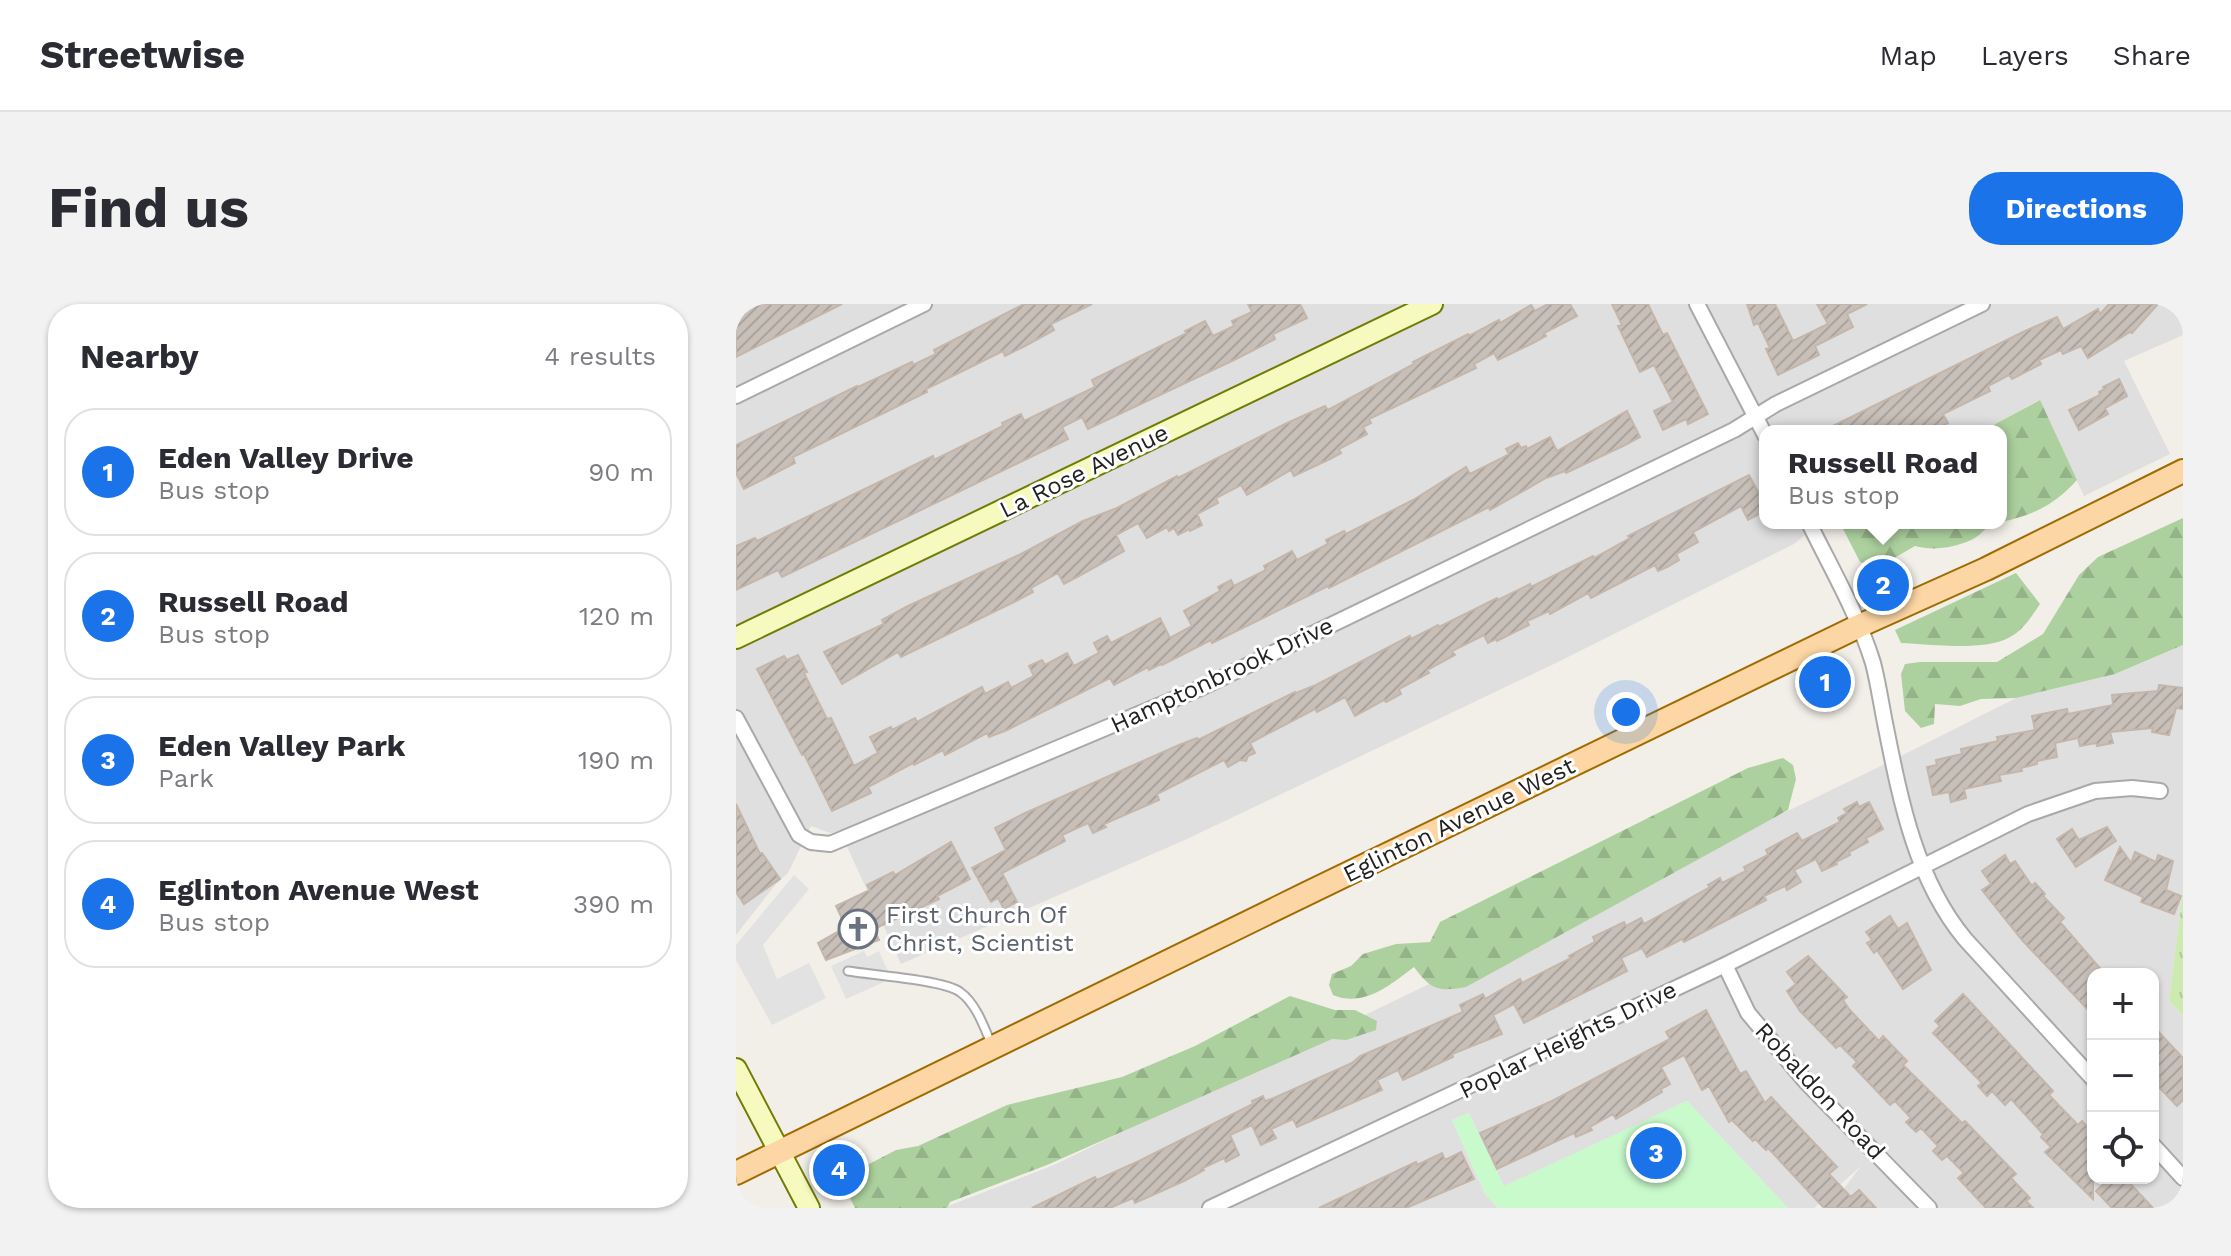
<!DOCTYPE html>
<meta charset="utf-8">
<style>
body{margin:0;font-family:"Work Sans",sans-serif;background:#f2f2f3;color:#2b2b33}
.controls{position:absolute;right:24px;bottom:24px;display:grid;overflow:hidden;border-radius:16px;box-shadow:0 2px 6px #0004}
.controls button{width:72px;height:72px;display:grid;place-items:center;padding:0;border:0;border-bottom:2px solid #e1e1e2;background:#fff;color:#2b2b33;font:40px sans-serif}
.you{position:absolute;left:890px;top:408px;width:28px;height:28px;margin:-20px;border:6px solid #fff;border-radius:50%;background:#1a73e8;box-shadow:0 0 0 12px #1a73e833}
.badge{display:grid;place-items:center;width:52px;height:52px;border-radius:50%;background:#1a73e8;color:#fff;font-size:26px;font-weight:700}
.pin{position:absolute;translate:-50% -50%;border:4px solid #fff;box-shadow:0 2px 8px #0006}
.popup{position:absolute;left:1023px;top:121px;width:248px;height:104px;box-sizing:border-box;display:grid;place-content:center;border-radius:16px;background:#fff;filter:drop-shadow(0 2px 6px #0005);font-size:26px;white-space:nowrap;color:#7c7c81}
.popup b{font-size:30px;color:#2b2b33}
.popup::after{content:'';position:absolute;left:50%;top:100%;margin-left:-16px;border:16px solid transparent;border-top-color:#fff}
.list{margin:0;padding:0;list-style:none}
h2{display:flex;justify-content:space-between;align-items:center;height:104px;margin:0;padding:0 32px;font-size:34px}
h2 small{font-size:26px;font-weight:400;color:#7c7c81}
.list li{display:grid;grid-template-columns:52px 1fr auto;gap:24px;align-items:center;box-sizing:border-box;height:128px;margin:0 16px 16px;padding:0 16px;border:2px solid #e1e1e2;border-radius:32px}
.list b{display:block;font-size:30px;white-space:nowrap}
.list p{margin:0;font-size:26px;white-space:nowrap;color:#7c7c81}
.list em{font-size:26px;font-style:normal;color:#7c7c81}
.icon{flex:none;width:44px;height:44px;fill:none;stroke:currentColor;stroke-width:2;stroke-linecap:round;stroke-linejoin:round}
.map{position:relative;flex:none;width:1447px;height:904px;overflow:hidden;border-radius:32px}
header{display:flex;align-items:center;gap:48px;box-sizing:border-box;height:112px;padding:0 40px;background:#fff;border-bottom:2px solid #e1e1e2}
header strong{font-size:38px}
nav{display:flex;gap:44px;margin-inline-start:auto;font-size:28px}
.intro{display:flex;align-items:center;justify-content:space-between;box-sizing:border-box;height:192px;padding:0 48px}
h1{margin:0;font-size:56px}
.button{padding:20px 36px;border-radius:32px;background:#1a73e8;color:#fff;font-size:28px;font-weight:700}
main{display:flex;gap:48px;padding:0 48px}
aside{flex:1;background:#fff;border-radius:32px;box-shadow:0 2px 6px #0004}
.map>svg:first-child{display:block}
.residential{fill:#e0dfdf;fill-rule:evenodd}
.grass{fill:url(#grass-tufts)}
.forest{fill:url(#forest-firs)}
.park{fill:#c8facc}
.parking{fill:#e2e2e2}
.building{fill:url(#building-hatch);stroke:#c4b6ab;stroke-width:2}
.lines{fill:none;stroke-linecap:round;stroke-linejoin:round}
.lane-casing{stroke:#a9a9a9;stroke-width:11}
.street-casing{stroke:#a9a9a9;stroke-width:18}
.secondary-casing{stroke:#707d05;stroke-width:24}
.primary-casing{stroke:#a06b00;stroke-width:26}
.lane{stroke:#fff;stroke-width:7}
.street{stroke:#fff;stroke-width:14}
.secondary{stroke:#f7fabf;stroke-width:20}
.primary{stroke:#fcd6a4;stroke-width:22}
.labels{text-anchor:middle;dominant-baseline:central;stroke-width:6;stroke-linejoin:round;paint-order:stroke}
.street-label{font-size:24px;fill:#222;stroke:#fff}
.worship-label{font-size:24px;fill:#5b616d;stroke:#fff;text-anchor:start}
</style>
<header>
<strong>Streetwise</strong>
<nav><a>Map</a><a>Layers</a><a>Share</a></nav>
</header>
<div class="intro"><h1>Find us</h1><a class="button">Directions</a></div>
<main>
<aside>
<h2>Nearby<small>4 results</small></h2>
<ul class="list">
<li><span class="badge">1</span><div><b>Eden Valley Drive</b><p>Bus stop</p></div><em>90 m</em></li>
<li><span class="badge">2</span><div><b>Russell Road</b><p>Bus stop</p></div><em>120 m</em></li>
<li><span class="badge">3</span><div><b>Eden Valley Park</b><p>Park</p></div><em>190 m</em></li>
<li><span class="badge">4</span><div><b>Eglinton Avenue West</b><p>Bus stop</p></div><em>390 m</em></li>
</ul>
</aside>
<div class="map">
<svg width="1447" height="904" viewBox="0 0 1447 904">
<defs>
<pattern id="grass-tufts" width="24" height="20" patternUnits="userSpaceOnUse" patternTransform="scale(2)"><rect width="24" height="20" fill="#cdebb0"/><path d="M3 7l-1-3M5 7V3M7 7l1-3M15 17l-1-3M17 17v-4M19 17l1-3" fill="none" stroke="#b0c997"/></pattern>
<pattern id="forest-firs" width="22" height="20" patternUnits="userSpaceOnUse" patternTransform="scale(2)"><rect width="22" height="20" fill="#add19e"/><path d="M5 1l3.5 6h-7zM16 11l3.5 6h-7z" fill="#95b388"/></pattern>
<pattern id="building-hatch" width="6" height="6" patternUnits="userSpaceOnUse" patternTransform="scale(2)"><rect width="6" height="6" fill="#c7bfb8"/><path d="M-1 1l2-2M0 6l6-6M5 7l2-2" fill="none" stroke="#aba49e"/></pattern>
</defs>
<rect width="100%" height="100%" fill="#f2efe9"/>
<path class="residential" d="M0,0H1447V31L1388,57L1434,150L1348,192L1303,96L1246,127H1029V219H1083L1058,240L820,359L451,535L165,660L112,545L106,526L94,529L75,522L52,569L40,580L0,631Z
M1447,341V588L1433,697L1447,711V904H1093L1125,862L1078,904H1052L951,797L768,883L733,809L716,816L749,890L762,904H207L318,861L1149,460L1280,394L1379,370ZM1357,670H1417V874H1357Z"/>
<path class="grass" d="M1447,588V711L1433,697Z"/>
<path class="forest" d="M1304,96L1341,176C1318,201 1298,211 1265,218V127H1246Z
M1447,214V341L1379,370L1280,394L1245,395L1224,402L1199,400L1198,420L1185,424L1169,407L1165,370L1169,360L1184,358H1261L1307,330L1343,271L1362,253Z
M1104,219H1262C1249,222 1246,231 1235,236C1217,244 1197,247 1179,242L1141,264L1124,258Z
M1280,269L1304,300C1296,312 1287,326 1274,333C1248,348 1194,340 1165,339L1159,326Z
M1047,454L1057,461L1060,475L1052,506L730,683C702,688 695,686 678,663C654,681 628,704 597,691L593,681L596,670L615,662L627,650L660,640L694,638L704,618L1012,464Z
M554,692L599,706H619L641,717L640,726L610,736L596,735L311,861L214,898L211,904H119L114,894L112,871L160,846L182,842L271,801L386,773L459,742Z"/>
<path class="park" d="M951,797L1052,904H762L749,890L716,816L733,809L768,882Z"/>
<path class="parking" d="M58,571L73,585L27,641L41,675L73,659L90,694L36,721L0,656V641Z
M128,647L131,653L143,647L155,675L110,695L95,662Z"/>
<path class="building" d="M13,0H106L0,53V6Z
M288,0H356L315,20L318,26L289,42L269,52L267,47L190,85L191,88L57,153L59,159L8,185L0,169V141L121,82L122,83L176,58L177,61L200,50L198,46Z
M512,0H564L571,14L537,30L539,35L500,55L352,125L346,113L326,123L332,135L46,273L42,266L0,286V242L19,234L21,237L197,152L198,156L267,122L266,119L285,110L288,117L359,83L356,76L451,29L449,27L469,17L477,32L498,22L496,17L516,8Z
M812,0H834L841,12L808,29L810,32L797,39L762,56L758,49L738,60L740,64L633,115L635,119L627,123L631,130L603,145L605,149L594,155L558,172L555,166L511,191L505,181L480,194L482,199L461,210L466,221L454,227L453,225L442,231L438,224L433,227L431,223L411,234L402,219L380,231L388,247L341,273L328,280L322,269L295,284L297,288L280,297L165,353L162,348L106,380L88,348L148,320L146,316L172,302L287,249L347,217L381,204L441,172L442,174L549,120L589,102L592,106L678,60L677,58L732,30L733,32L763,16L764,19L795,1L799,7Z
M876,0H912L927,31L931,29L972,110L952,120L950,115L927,126L918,107L937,98L918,61L904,68L882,22L886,21Z
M1011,0H1039L1057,37L1092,20L1081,0H1131L1111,10L1117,23L1079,42L1083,51L1042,71L1030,45L1034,44L1022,19L1018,21Z
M1373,0H1422L1396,29L1394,28L1352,54L1345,42L1327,50L1325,46L1303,56L1305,60L1276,75L1273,71L1252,82L1254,87L1207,110L1212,119L1195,127H1087L1289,27L1321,13L1327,25L1362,5L1364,10Z
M1383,75L1391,92L1369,104L1372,110L1343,126L1333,106L1364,91L1363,88L1368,85L1367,83Z
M891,107L904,133L889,141L830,169L829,167L810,174L754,206L753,203L593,284L592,282L476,339L475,336L426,361L425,360L413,366L412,363L378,381L374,374L271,426L253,433L251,429L209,451L207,446L178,461L177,459L132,483L135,489L96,507L68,450L66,451L21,365L48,352L51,356L62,351L71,368L68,369L91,415L95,414L118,462L142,449L134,433L155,423L156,426L179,414L181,418L246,383L249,390L272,378L275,384L298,372L293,362L306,356L309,361L331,349L338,362L363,349L358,339L371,332L375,339L424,314L434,334L456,322L448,307L484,287L482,283L495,276L498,282L530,266L528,262L556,247L561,256L592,240L590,236L608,227L610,230L677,196L730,163L734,170L764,155L773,150L770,145L782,139L785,144L790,142L791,145L814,133L821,147Z
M1013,171L1029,201V207L1012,216L1005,202L957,228L962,238L940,250L943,256L931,263L922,267L919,261L855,294L852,289L814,310L813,307L791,317L793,321L761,337L760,335L752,339L748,331L716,347L719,351L691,366L693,369L663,385L665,390L650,398L648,396L619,412L609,393L581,408L579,405L514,439L519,449L512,452L510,457L504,456L492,463L488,456L421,490L423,496L368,520L370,523L357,529L352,519L326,531L329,537L266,569L281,598L268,605L262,594L255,598L236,564L270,546L259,524L287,510L443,441L461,434L462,436L559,388L560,389L580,381L674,332L675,335L702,321L703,323L761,294L762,296L794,280L795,283L857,252L858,254L894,234L892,232Z
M1423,381L1447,384V405L1440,404L1433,431L1416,428L1417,424L1374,428L1377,439L1361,442L1360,439L1344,442L1342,434L1319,439L1321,453L1301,457V460L1285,464L1286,467L1263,471L1265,477L1228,485L1230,494L1215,498L1213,488L1197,491L1191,463L1201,461L1200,456L1226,450L1225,445L1262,437L1261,433L1299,426L1296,412L1331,405L1332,410L1377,401L1376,391L1422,387Z
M1121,498L1123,503L1133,498L1147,525L1130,534L1132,538L1113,548L1114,551L1100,558L1101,560L1086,567L1080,555L1058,566L1065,578L1051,586L1049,582L1028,592L1030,596L948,638L946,635L911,653L906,644L885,654L891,667L788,719L778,700L757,711L766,730L716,750L717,753L667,776L662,766L641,776L646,786L561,823L557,815L535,825L540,834L525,841L516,821L494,831L503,851L490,858L488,854L467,864L468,866L448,877L399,899L397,894L374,904H296L359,873L361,876L403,857L517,800L516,797L527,792L529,797L538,794L616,759L624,752L727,708L724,701L747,690L749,695L784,675L786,679L835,654L833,652L859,638L857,633L888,618L890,622L905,614L908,620L974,583L972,581L984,574L986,579L1010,567L1008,563L1032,551L1030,546L1061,529L1066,537L1104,518L1102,514L1111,509L1108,505Z
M0,500L24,550L26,549L44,575L8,600L0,588Z
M1371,523L1380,537L1340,563L1321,535L1336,525L1343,536Z
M215,538L234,575L201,592L203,595L138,625L143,636L90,656L82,639L110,623L100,602L134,586L131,581L157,568L159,571Z
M1384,543L1395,559L1399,548L1420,558L1422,551L1437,557L1430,586L1445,592L1438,610L1405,598L1407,593L1369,576Z
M1269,551L1274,560L1279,557L1296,582L1299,579L1309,590L1307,592L1328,614L1324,618L1369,670H1357V711L1286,636L1246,586L1255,580L1246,567Z
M1154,612L1162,625L1171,619L1195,666L1167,685L1141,646L1138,649L1131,639L1136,636L1130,628Z
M1072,652L1111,693L1107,696L1113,705L1143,737L1147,732L1171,757L1167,761L1226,819L1229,817L1280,870L1275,874L1294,894L1290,897L1297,904H1250L1222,874L1228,869L1211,852L1206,856L1197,847L1202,842L1185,824L1180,828L1170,818L1175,814L1159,797L1154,801L1117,762L1121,758L1104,741L1100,744L1064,707L1051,687L1060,680L1051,668Z
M1227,690L1317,787L1313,791L1342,821L1346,817L1357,829V895L1309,848L1315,843L1305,833L1307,830L1275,795L1269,801L1256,787L1251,792L1242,782L1246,779L1197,729L1204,722L1199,717Z
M970,706L1004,770L1010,767L1029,799L1035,793L1101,863L1093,870L1115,893L1123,886L1140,904H1088L1032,844L1030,846L1019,835L1017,837L996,816L993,818L973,782L966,786L948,751L925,763L934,780L925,785L926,788L880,815L877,810L854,823L856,826L840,833L838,829L761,865L744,829L816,797L934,735L930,728Z
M1417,722L1447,754V796L1441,802L1420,780L1425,775L1417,767Z
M725,848L738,875L670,904H583L680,858L681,861L706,849L709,856Z
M1374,874H1389L1417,904H1376L1360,887Z"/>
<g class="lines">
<g class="lane-casing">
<path id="lane" d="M112,667C135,671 208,676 224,688C240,699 249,725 256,742"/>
</g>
<g class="street-casing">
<path id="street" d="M961,0L1029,131
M0,92L188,0
M1073,219C1095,264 1122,310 1137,359C1142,378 1145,399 1149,419C1164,494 1179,575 1229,635L1357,775
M0,414L63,531L75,538L94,540L467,383L998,126L1040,100L1246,0
M989,661L1012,709L1033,734L1070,778L1193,904
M1417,841L1447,874
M474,904L989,661L1292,510L1359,487L1396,484L1424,487"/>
</g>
<g class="secondary-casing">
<path id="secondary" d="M0,334L696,0
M0,765L73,904"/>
</g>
<g class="primary-casing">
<path id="primary" d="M0,869L570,590L1123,322L1250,265L1447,167"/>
</g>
<use href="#lane" class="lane"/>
<use href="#street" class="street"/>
<use href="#secondary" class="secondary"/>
<use href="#primary" class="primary"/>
</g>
<defs>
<g id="church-ring" transform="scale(2)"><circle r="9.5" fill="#fff" stroke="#6b7280" stroke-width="1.5"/><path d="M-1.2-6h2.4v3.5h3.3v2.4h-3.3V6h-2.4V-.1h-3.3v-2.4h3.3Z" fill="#6b7280"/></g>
</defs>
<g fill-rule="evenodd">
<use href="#church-ring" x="122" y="625"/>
</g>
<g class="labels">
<g class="street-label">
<text transform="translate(348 167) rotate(-26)">La Rose Avenue</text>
<text transform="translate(486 371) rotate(-25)">Hamptonbrook Drive</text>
<text transform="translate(723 516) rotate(-26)">Eglinton Avenue West</text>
<text transform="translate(832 736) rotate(-26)">Poplar Heights Drive</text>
<text transform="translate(1084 787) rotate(47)">Robaldon Road</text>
</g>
<g class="worship-label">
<text x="150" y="611">First Church Of<tspan x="150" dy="28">Christ, Scientist</tspan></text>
</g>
</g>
</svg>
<div class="controls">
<button>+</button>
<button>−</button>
<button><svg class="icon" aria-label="locate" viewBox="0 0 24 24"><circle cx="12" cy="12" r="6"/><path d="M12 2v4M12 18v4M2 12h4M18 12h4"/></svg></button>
</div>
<div class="you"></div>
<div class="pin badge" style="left:1089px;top:378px">1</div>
<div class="pin badge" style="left:1147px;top:281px">2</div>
<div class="popup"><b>Russell Road</b>Bus stop</div>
<div class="pin badge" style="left:920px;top:849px">3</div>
<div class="pin badge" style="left:103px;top:866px">4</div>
</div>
</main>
